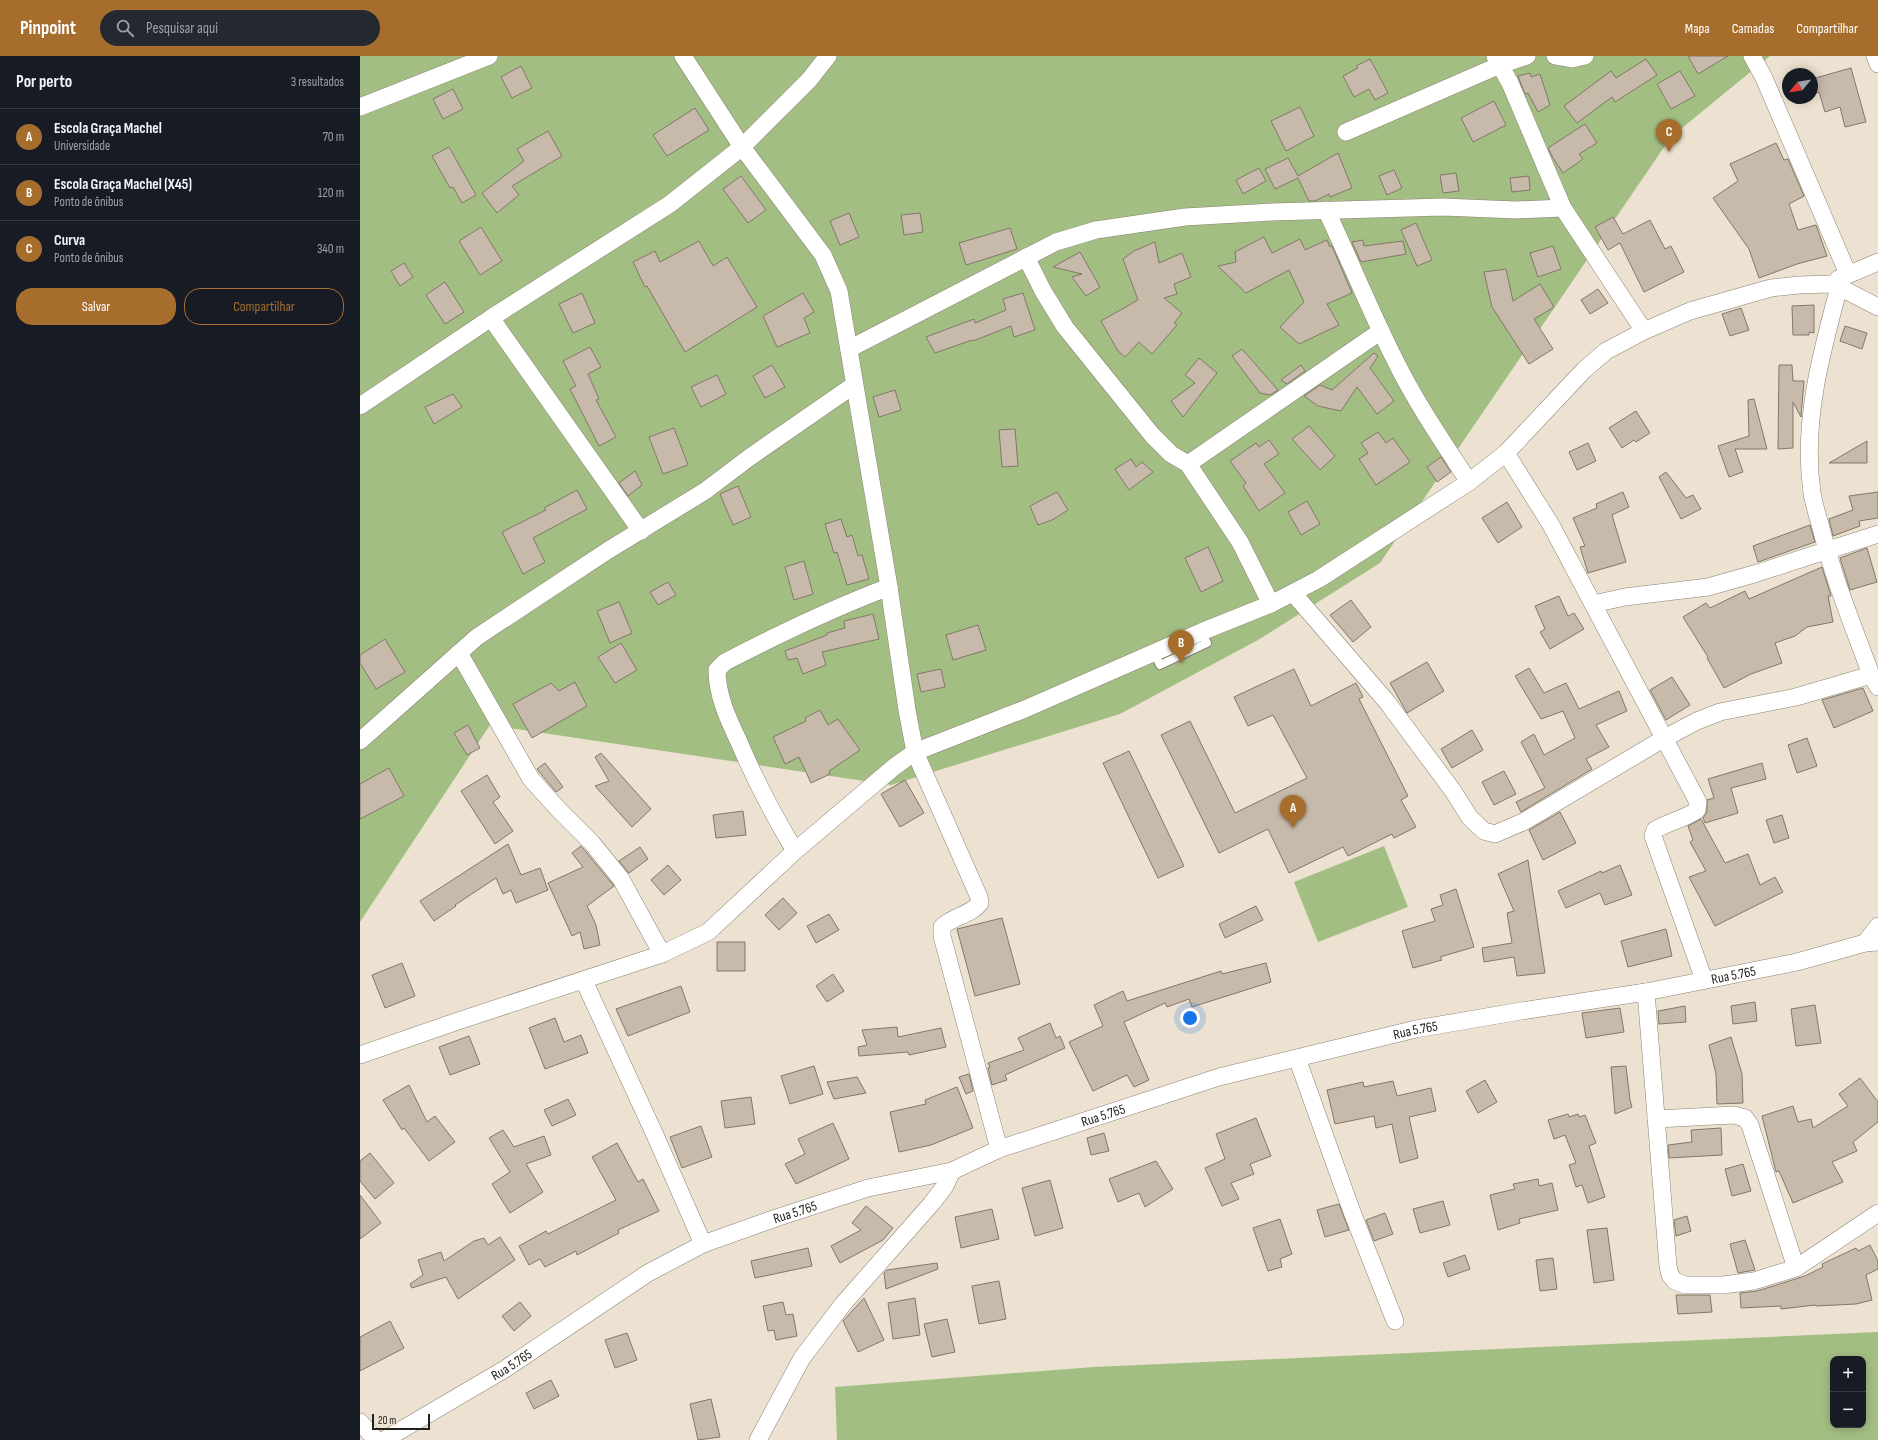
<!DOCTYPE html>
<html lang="pt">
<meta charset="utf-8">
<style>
body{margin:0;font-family:"Sofia Sans Condensed",sans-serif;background:#242831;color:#f1f3f6}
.controls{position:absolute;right:12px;bottom:12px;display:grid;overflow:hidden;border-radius:8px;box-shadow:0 2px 10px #0003}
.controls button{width:36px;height:36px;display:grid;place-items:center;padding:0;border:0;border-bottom:1px solid #363941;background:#171b24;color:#f1f3f6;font:20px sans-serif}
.compass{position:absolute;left:1422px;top:12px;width:36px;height:36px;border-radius:50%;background:#171b24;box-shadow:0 2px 10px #0003;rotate:240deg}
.scale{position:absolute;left:12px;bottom:10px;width:58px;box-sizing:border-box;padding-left:4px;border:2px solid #24201a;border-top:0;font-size:11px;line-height:14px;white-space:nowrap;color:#24201a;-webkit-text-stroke:3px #ede2d1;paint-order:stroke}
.you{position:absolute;left:830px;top:962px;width:14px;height:14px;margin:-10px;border:3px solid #fff;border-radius:50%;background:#1a73e8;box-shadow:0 0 0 6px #1a73e833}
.badge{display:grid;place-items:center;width:26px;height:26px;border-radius:50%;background:#a76d2d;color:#fff;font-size:13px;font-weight:700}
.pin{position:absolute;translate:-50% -33px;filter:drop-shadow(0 1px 2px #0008)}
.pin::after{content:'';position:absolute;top:21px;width:14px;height:12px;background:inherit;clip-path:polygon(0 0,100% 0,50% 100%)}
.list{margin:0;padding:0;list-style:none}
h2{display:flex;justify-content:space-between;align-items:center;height:52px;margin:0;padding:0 16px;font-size:17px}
h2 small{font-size:13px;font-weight:400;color:#9ea1a6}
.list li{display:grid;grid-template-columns:26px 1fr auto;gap:12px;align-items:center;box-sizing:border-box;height:56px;padding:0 16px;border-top:1px solid #363941}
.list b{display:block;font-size:15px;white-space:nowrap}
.list p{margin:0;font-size:13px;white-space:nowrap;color:#9ea1a6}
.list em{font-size:13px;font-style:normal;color:#9ea1a6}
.actions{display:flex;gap:8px;padding:12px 16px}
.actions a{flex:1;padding:9px 0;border:1px solid #a76d2d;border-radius:16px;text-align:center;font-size:14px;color:#a76d2d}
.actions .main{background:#a76d2d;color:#fff}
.icon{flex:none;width:22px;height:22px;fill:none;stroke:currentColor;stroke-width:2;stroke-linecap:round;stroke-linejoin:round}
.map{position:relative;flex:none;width:1518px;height:1384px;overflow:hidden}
header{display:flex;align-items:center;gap:24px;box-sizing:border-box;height:56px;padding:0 20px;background:#a76d2d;color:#fff}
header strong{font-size:19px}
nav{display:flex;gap:22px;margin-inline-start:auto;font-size:14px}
.search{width:280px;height:36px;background:#242831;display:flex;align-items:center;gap:10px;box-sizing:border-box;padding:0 14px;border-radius:22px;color:#9ea1a6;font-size:15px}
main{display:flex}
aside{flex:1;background:#171b24}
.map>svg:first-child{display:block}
.green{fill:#a3be83;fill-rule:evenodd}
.building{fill:#c7baaa;stroke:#837769}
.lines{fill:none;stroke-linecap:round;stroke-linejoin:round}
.lane-casing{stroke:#8b8272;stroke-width:10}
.street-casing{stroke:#8b8272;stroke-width:18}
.lane{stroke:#fff;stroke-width:8}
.street{stroke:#fff;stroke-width:17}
.labels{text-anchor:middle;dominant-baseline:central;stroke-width:3.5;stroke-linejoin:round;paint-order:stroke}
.street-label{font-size:14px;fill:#24201a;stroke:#ede2d1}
</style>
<header>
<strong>Pinpoint</strong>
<div class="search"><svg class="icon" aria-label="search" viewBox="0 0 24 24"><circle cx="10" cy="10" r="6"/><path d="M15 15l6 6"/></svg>Pesquisar aqui</div>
<nav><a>Mapa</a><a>Camadas</a><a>Compartilhar</a></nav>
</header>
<main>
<aside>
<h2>Por perto<small>3 resultados</small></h2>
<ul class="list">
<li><span class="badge">A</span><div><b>Escola Graça Machel</b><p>Universidade</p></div><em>70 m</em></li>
<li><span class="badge">B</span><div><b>Escola Graça Machel (X45)</b><p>Ponto de ônibus</p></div><em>120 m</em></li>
<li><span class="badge">C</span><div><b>Curva</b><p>Ponto de ônibus</p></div><em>340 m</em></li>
</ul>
<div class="actions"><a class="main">Salvar</a><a>Compartilhar</a></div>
</aside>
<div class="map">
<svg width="1518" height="1384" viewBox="0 0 1518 1384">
<rect width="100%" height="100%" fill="#ede2d1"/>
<path class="green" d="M0,0H1410L1311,81L1020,507L898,584L760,658L531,729L130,669L0,866Z
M1024,790L1048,851L958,886L934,826Z
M1518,1276V1384H477L475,1331L734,1311ZM1473,1303H1503V1369H1473Z"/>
<path class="building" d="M1328,0H1368L1338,18Z
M1010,3L1028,37L1015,44L1009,33L994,41L983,20L998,12L996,10Z
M1286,3L1297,19L1255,46L1252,41L1217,67L1204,50L1251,15L1256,22Z
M161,10L172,32L152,42L141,21Z
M1491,12L1506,66L1485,71L1480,51L1465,56L1459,36L1452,38V23Z
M1320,15L1335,40L1311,53L1297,28Z
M1170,17L1171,21L1180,18L1190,49L1178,56L1168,37L1165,38L1158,20Z
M93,33L103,53L83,63L73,43Z
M1134,45L1146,69L1113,86L1101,62Z
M940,51L954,80L926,95L911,65Z
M335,52L349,74L307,100L293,79Z
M1225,68L1237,87L1219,98L1223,103L1203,117L1193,102L1188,92Z
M188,75L202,100L152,130L159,139L137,157L122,137L164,105L157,93Z
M1416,87L1424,104L1428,103L1444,140L1429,148L1438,174L1456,169L1467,200L1437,208L1399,222L1389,193L1353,142L1378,125L1370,108Z
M89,91L116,139L102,147L93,131L90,132L72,100Z
M978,97L992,132L970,141L969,138L955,145H949L938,122L915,133L905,113L928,102L938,120Z
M899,112L906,125L883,138L876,124Z
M1034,114L1042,132L1027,139L1019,120Z
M1096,117L1099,135L1083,137L1080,119Z
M381,120L406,154L388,167L363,133Z
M1169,120L1170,134L1152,136L1150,122Z
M489,157L499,181L480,189L470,165Z
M560,157L563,176L544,179L541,159Z
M1253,161L1263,178L1290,164L1305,193L1311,190L1324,216L1284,236L1260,187L1248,194L1235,171Z
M1056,167L1072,204L1057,210L1041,174Z
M121,171L142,205L120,219L99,185Z
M650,172L657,193L606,209L599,187Z
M904,181L912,197L940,183L945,194L967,184L970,191L972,190L992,237L967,248L979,269L939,288L920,271L944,246L929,214L886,237L858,210L876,206L875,196Z
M1003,184L1004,190L1043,185L1046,198L1001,206L992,186Z
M339,185L353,210L367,201L397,251L325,296L287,230L285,231L273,206L295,195L300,206Z
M795,186L799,207L822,197L831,221L814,228L817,238L804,242L822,257L814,267L817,269L792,298L779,286L765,301L758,295L741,265L778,244L763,203L774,195Z
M1193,190L1201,213L1178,221L1170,197Z
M720,196L740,231L726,240L712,221L722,218L693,211Z
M44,207L53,221L40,230L31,215Z
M1146,213L1153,245L1180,228L1194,251L1174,263L1193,293L1169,308L1132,251L1124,216Z
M85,226L104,256L85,268L66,239Z
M1238,233L1248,247L1230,258L1221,244Z
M222,237L235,267L213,277L199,248Z
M443,237L454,256L444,262L450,277L417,291L403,260Z
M663,237L675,274L654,281L651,270L613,285L612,284L575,297L566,281L614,263L615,267L646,254L643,243Z
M1454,249V277L1449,276V279H1433L1432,250Z
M1381,252L1389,274L1370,280L1362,258Z
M1485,270L1507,277L1502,293L1480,285Z
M230,291L241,311L228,318L239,343L236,344L256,381L239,390L210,333L216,330L203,305Z
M882,293L918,334L910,339L900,337L872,300Z
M1014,297L1018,300L1010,312L1034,345L1017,358L997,331L981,355L958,350L944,340L960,329L972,334Z
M839,302L857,317L823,361L811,345L835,327L825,319Z
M412,309L425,331L405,342L393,320Z
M941,309L945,315L927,328L921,324Z
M1419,309H1432L1433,325H1444L1441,361L1433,346V392L1418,393Z
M357,319L366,338L341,351L331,331Z
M535,334L541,354L519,361L513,341Z
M93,338L102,351L74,368L65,351Z
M1394,343L1407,393H1375L1383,416L1369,421L1358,390L1389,380L1388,344Z
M1276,355L1290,377L1276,386L1274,384L1262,392L1249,372Z
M949,370L975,400L960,414L932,383Z
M314,372L328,409L303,418L289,381Z
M655,373L658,410L642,411L639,374Z
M1018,376L1026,387L1033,382L1050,406L1016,429L999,403L1008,397L1001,387Z
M909,384L919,398L904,408L925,437L899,455L883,430L886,427L870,405L896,387L899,391Z
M1507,385V407H1469Z
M1228,387L1236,405L1217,414L1209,396Z
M1081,401L1091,416L1077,426L1067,411Z
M771,403L776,411L782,406L793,416L769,434L755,413Z
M275,415L282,429L268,440L259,427Z
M1306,416L1326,442L1333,439L1341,453L1321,463L1299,421Z
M378,430L391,461L373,469L360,438Z
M217,434L227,453L173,482L185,506L163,518L142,476L186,454L184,452Z
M697,436L708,454L692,464L678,469L670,450Z
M1263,436L1269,451L1252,459L1266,506L1228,517L1220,491L1225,490L1213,462L1237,452L1236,448Z
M1518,436V462L1499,465L1500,470L1473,480L1469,463L1493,454L1489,440Z
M947,445L960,468L941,479L928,456Z
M1147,446L1162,471L1138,487L1122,462Z
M481,463L487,481L492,479L498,500L502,499L509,523L487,529L477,496L474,497L465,468Z
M1450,469L1455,486L1398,506L1393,490Z
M848,491L863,525L841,536L825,502Z
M1507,492L1517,526L1490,534L1480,502Z
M444,505L453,538L434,544L425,511Z
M1462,511L1471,540H1468L1473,566L1447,571L1435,580L1415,587L1422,607L1391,618L1364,632L1347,602L1348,601L1323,561L1346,547L1350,552L1385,535L1389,543Z
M308,526L316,539L298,549L290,536Z
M1199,540L1208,560L1214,557L1224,573L1190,593L1180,576L1185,573L1175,550Z
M991,544L1011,571L993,586L970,559Z
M259,546L272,577L250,587L237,555Z
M513,558L519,583L462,596L466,609L443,618L437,602L428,604L425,595L467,579V577L485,572L484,565Z
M618,569L626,594L593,604L586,579Z
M25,583L45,616L16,633L0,607V599Z
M261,587L277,614L255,627L238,601Z
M1067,606L1084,635L1047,657L1030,627Z
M1169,612L1184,637L1206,627L1219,653L1259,635L1267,655L1236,669L1249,691L1226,703L1232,713L1161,756L1156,746L1185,732L1161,686L1174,678L1184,699L1215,682L1203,655L1181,663L1155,620Z
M581,613L585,631L561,636L557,618Z
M934,613L951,650L996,627L1003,641L999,643L1048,740L1041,744L1056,771L1034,782L1032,778L988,800L983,791L929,817L908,773L859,797L801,679L830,665L875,757L947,722L913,659L888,670L874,641Z
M1312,621L1330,649L1306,664L1290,634Z
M215,626L227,650L172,682L153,648L191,627L199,635Z
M1503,632L1513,655L1474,672L1462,644Z
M460,654L468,669L478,663L500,694L469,715L470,718L451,727L439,701L425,708L413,681L446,665L445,662Z
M108,669L120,692L107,699L94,677Z
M1112,674L1123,694L1092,712L1081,693Z
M1447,682L1457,710L1437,717L1428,689Z
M769,695L824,810L798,822L743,707Z
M241,697L291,753L272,771L235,730L249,725L235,701Z
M185,707L203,731L196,736L177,713Z
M1402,707L1406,723L1371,732L1378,757L1345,767L1343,762L1347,756V744L1354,742L1348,723Z
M29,712L44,740L0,763V728Z
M1144,715L1156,738L1134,749L1122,726Z
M127,719L140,741L133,746L153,775L135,788L101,735Z
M545,724L564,757L540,771L521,738Z
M383,755L386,779L356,782L353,759Z
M1200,756L1216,787L1183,804L1169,774Z
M1422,759L1429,782L1414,787L1406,764Z
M1341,763L1365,807L1388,798L1400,829L1415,821L1423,836L1355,870L1329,821L1346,815L1330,786L1333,784L1328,770Z
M148,788L161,819L180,812L188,834L156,847L151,834L143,838L136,822L95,849L96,850L74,865L60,845Z
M221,790L254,830L227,850L236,869L240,889L224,893L220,876L212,880L188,827L223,811L212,797Z
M280,791L288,803L269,817L259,805Z
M1168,804L1185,917L1157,920L1154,901L1124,906L1122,892L1152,887L1147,857L1154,855L1138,818Z
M308,809L321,824L304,839L291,824Z
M1260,809L1272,839L1245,849L1240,837L1206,852L1198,835L1241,815L1242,817Z
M1096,833L1114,891L1080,901L1082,904L1053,912L1042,875L1075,865L1071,853L1083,849L1080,839Z
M423,842L437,857L419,874L405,859Z
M896,850L903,864L865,882L859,868Z
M469,858L479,874L456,887L447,870Z
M642,862L660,928L615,940L597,873Z
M1306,873L1312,900L1268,911L1261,885Z
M357,886H385V915H357Z
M42,907L55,940L25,952L12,919Z
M906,907L911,926L832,951L829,943L807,951L805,947L764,966L789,1024L774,1031L767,1019L733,1035L709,986L743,970L734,949L763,935L767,945L861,915L862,918Z
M473,918L484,935L467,946L456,930Z
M321,930L330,956L268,980L256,953Z
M1395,946L1397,965L1373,968L1371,950Z
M1455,949L1461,987L1436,990L1431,953Z
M1325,950L1326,966L1299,968L1298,955Z
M1260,952L1264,976L1226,982L1222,957Z
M195,962L204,986L221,979L228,997L185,1013L169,972Z
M690,967L696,982L700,980L705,992L645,1019L647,1024L632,1029L628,1012L630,1011L628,1007L664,994L658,982Z
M537,971L538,981L581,972L586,991L549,999L548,996L499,1000L498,991L507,989L502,974Z
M109,980L120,1008L90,1019L79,991Z
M1371,981L1382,1018L1383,1047L1357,1048L1356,1018L1349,989Z
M454,1010L463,1038L430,1048L421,1020Z
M1266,1010L1270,1044L1272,1051L1255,1058L1251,1011Z
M609,1018L613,1035L606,1038L599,1021Z
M497,1021L506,1037L474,1043L467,1026Z
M1500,1022L1518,1046V1066L1493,1086L1497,1095L1472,1106L1483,1126L1433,1147L1419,1115L1416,1116L1402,1060L1433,1050L1438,1066L1451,1063L1453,1072L1488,1050L1479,1038Z
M1125,1024L1137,1046L1118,1057L1106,1035Z
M1033,1025L1037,1040L1071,1032L1076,1055L1049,1061L1058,1102L1040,1107L1032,1068L1016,1072L1014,1060L975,1068L967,1034L1003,1026L1004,1031Z
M49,1029L67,1066L75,1060L95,1086L69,1105L44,1072L42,1074L23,1044Z
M597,1031L613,1072L571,1089L539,1096L530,1056L566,1048L565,1044Z
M391,1041L395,1068L365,1072L361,1045Z
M208,1043L216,1059L192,1070L184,1054Z
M1208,1058L1209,1061L1218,1058L1219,1061L1225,1059L1236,1087L1229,1090L1245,1141L1228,1147L1222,1129L1216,1131L1209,1109L1216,1107L1205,1079L1194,1083L1188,1064Z
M896,1062L911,1100L890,1108L894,1118L871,1127L879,1143L862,1150L845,1112L865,1103L856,1078Z
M473,1067L489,1103L436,1128L425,1108L445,1098L438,1083Z
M341,1070L352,1101L322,1112L310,1081Z
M1361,1072L1362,1099L1309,1102L1308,1089L1332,1086L1331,1074Z
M143,1074L154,1091L184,1080L191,1099L166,1108L183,1136L150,1157L132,1128L150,1116L129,1082Z
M744,1077L749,1095L731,1099L727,1082Z
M257,1087L278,1126L283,1123L299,1155L258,1174L259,1177L217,1199L216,1195L185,1211L180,1203L169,1209L159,1190L186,1175L188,1178L256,1144L232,1101Z
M10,1097L34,1127L15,1143L0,1125V1105Z
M796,1105L813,1133L785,1151L779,1137L758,1146L749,1123Z
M1383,1108L1391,1135L1372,1140L1365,1113Z
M1178,1123L1179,1130L1192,1127L1198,1154L1159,1163L1160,1167L1138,1174L1130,1139L1155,1133L1153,1128Z
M690,1124L703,1172L675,1180L662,1132Z
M0,1139L21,1167L0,1183Z
M1083,1145L1090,1169L1060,1177L1053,1153Z
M979,1148L989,1174L965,1181L957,1154Z
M506,1150L533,1172L523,1184L480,1207L471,1190L501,1174L492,1167Z
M632,1153L639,1183L601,1192L595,1161Z
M1025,1157L1033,1178L1014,1185L1006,1164Z
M1327,1160L1331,1175L1316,1180L1314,1164Z
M920,1163L932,1198L920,1203L922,1211L908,1215L893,1172Z
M1247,1172L1254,1224L1234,1227L1227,1174Z
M140,1181L155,1204L98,1243L86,1221L52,1232L50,1228L63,1219L58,1204L81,1196L84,1205L114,1185L124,1182L128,1189Z
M1385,1184L1395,1214L1378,1217L1370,1188Z
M1510,1189L1518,1205V1213L1506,1219L1512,1244L1496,1248L1456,1250L1455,1249L1421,1253V1250L1381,1252L1380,1237L1397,1235L1445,1220L1463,1211L1462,1208L1496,1192L1498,1195Z
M448,1192L452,1210L395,1222L391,1205Z
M1105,1199L1110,1213L1088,1221L1083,1207Z
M1193,1202L1197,1233L1180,1235L1176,1204Z
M577,1207L578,1213L526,1233L524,1217L527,1214Z
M639,1225L646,1263L619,1268L612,1230Z
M1316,1239H1350L1352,1256L1318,1258Z
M504,1242L524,1284L498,1296L483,1265Z
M555,1242L560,1279L533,1283L528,1247Z
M160,1246L171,1260L154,1275L142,1260Z
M423,1246L426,1259L433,1258L437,1280L416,1284L414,1274L408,1275L403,1250Z
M587,1263L595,1296L572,1301L564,1268Z
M30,1265L44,1292L0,1315V1281Z
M267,1277L277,1304L255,1312L245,1284Z
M191,1324L199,1340L174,1353L166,1337Z
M351,1343L360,1381L338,1384L330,1348Z"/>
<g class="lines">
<g class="lane-casing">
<path id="lane" d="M794,597L800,609L847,587L841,576"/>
</g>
<g class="street-casing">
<g id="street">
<path d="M323,0L382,91L463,199L479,235L529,531L547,654L555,696L619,841L620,847C611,859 593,860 582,871V880L639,1093"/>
<path d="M1135,0L1140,9L1167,0"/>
<path d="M1195,0L1212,3L1225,0"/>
<path d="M1392,0L1404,22L1488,218"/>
<path d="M1515,0L1518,8"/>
<path d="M0,51L129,0"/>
<path d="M986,76L1140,9L1150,27L1203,152L1284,275"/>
<path d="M966,154C990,204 1010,255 1035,304C1056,347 1083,386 1109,426"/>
<path d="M666,201L683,235L705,271L792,379L811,398L828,408L880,486L911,548"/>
<path d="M1478,223L1518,206"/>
<path d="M1479,231C1461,298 1442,367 1452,437C1454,449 1458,461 1461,472C1474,524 1493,569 1511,619L1518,631"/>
<path d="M131,262L281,475"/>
<path d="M489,293L696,186L736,174L825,161L912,156L1083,151L1156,154L1203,152"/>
<path d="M0,350L131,262L310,148L382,91L449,24L468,0"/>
<path d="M1146,397L1191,469L1338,746L1337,754C1325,763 1308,766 1295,774L1293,780L1344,924"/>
<path d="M828,408L1021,275"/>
<path d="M933,537L1027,646L1093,735L1110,762L1124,775L1135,778L1165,765L1303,683L1337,665L1360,656L1436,641L1511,619"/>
<path d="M1233,548L1265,541L1348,531L1394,518L1518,478"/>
<path d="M99,597L171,723L199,754L232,787L261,823L302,898"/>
<path d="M0,685L117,581L247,495L345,435L390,401L494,329"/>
<path d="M435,795C414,760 395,724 379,686C368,663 357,639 357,614L365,606C419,578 473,552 529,531"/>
<path d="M1505,887L1518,870"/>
<path d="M224,925L295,1079L343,1188"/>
<path d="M1286,936L1308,1210L1310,1219L1315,1225L1325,1229H1363L1394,1225L1436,1212L1518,1157"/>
<path d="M0,999L98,965L302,898L348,876L435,795L534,711L555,696L665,653L841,576L911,548L959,523L1109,426L1146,397L1224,314L1246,295L1284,275L1330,255L1411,232L1439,229L1469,228L1479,231L1518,251"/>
<path d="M937,1002L992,1156L1035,1265"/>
<path d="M1296,1063L1374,1059L1385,1062L1390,1069L1436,1212"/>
<path d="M0,1366L16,1384"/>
<path id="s1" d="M24,1384L145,1313L288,1217L343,1188L416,1162L508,1132L592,1115L639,1093L859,1021L1056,973L1161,955L1286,936L1437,906L1505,887L1518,886"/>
<path d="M398,1384L442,1302L483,1248L572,1147L585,1130L592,1115"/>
</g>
</g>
<use href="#lane" class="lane"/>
<use href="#street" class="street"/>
</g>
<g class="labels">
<g class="street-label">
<text stroke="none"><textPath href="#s1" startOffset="1443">Rua 5.765</textPath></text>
<text stroke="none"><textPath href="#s1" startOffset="1120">Rua 5.765</textPath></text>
<text stroke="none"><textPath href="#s1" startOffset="796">Rua 5.765</textPath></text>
<text stroke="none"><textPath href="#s1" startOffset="472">Rua 5.765</textPath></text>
<text stroke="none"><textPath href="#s1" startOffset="148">Rua 5.765</textPath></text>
</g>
</g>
</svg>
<div class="controls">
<button>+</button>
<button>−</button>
</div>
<svg class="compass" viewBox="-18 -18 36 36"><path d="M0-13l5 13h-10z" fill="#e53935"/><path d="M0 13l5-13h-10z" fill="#9ea1a6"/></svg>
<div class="scale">20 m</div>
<div class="you"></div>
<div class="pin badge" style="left:933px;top:772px">A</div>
<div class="pin badge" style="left:821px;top:607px">B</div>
<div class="pin badge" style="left:1309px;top:96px">C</div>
</div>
</main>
